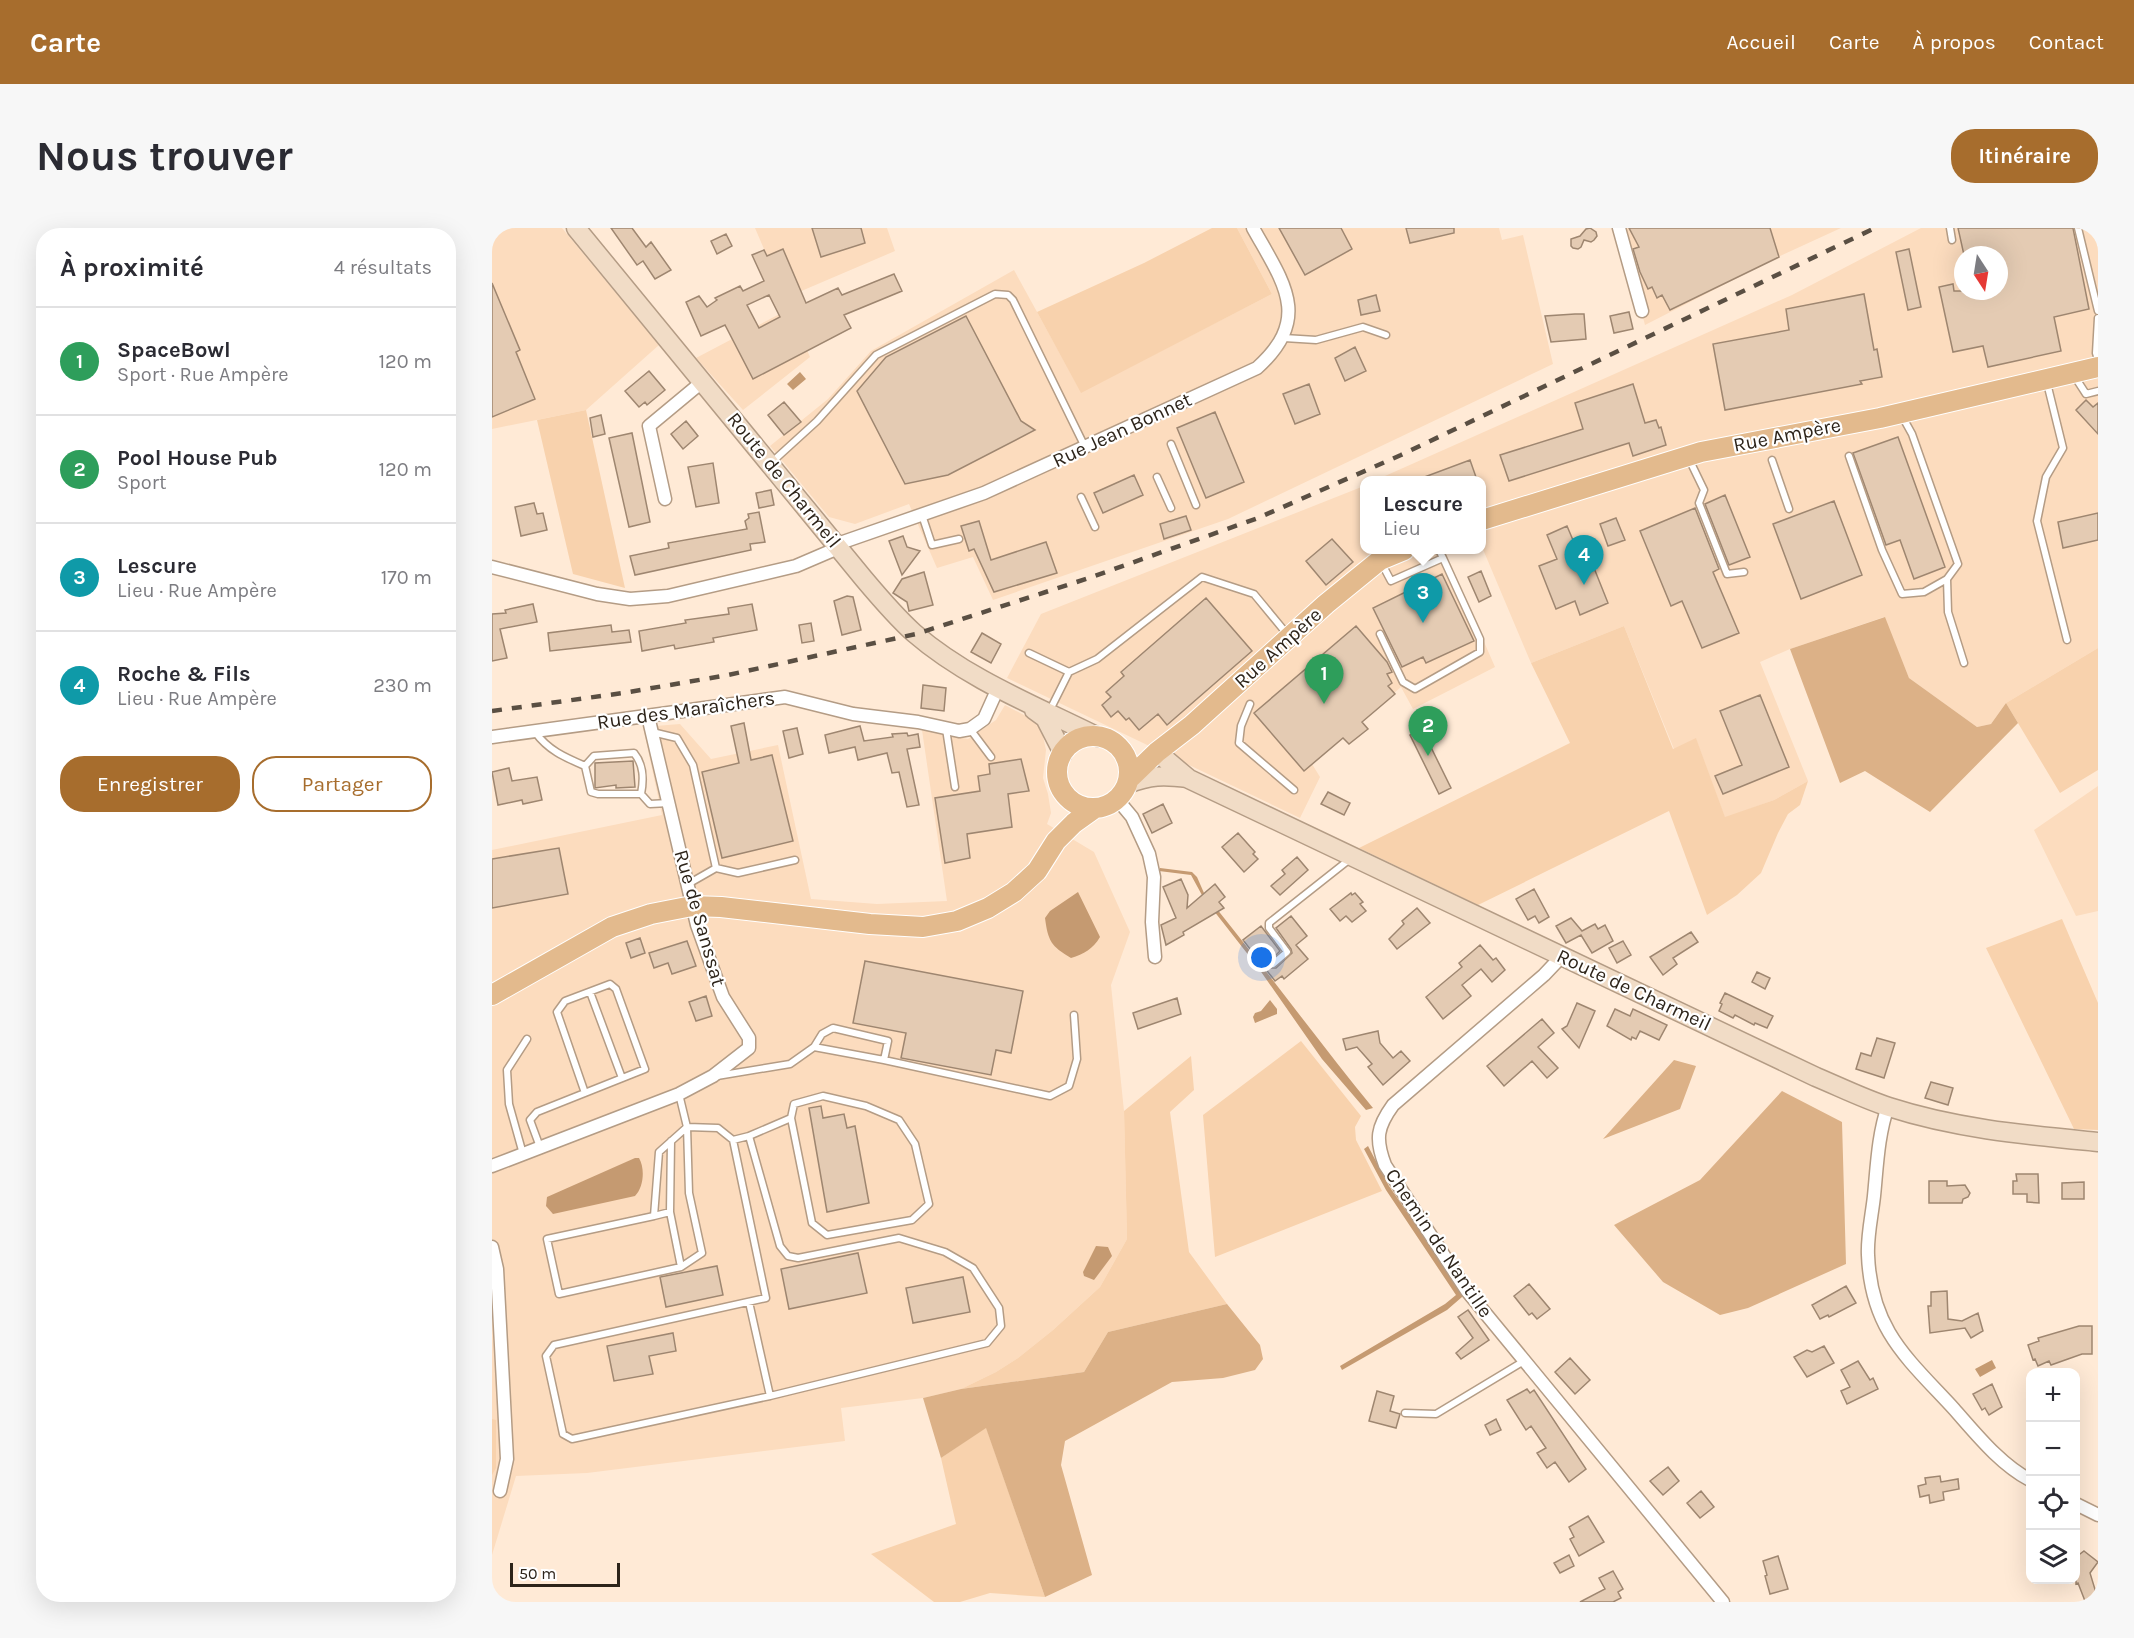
<!DOCTYPE html>
<html lang="fr">
<meta charset="utf-8">
<style>
body{margin:0;font-family:Karla,sans-serif;background:#f7f7f7;color:#2b2b33}
.controls{position:absolute;right:18px;bottom:18px;display:grid;overflow:hidden;border-radius:12px;box-shadow:0 6px 24px #0002}
.controls button{width:54px;height:54px;display:grid;place-items:center;padding:0;border:0;border-bottom:2px solid #e1e1e2;background:#fff;color:#2b2b33;font:30px sans-serif}
.compass{position:absolute;left:1462px;top:18px;width:54px;height:54px;border-radius:50%;background:#fff;box-shadow:0 6px 24px #0002;rotate:168deg}
.scale{position:absolute;left:18px;bottom:15px;width:110px;box-sizing:border-box;padding-left:6px;border:3px solid #2d241a;border-top:0;font-size:16px;line-height:21px;white-space:nowrap;color:#2d241a;-webkit-text-stroke:4px #fff;paint-order:stroke}
.you{position:absolute;left:770px;top:730px;width:21px;height:21px;margin:-15px;border:4px solid #fff;border-radius:50%;background:#1a73e8;box-shadow:0 0 0 9px #1a73e833}
.badge{display:grid;place-items:center;width:39px;height:39px;border-radius:50%;background:#a76d2d;color:#fff;font-size:20px;font-weight:700}
.pin{position:absolute;translate:-50% -50px;filter:drop-shadow(0 2px 3px #0008)}
.pin::after{content:'';position:absolute;top:32px;width:21px;height:18px;background:inherit;clip-path:polygon(0 0,100% 0,50% 100%)}
.popup{position:absolute;left:868px;top:248px;width:126px;height:78px;box-sizing:border-box;display:grid;place-content:center;border-radius:12px;background:#fff;filter:drop-shadow(0 2px 4px #0005);font-size:20px;white-space:nowrap;color:#7c7c81}
.popup b{font-size:22px;color:#2b2b33}
.popup::after{content:'';position:absolute;left:50%;top:100%;margin-left:-12px;border:12px solid transparent;border-top-color:#fff}
.list{margin:0;padding:0;list-style:none}
h2{display:flex;justify-content:space-between;align-items:center;height:78px;margin:0;padding:0 24px;font-size:26px}
h2 small{font-size:20px;font-weight:400;color:#7c7c81}
.list li{display:grid;grid-template-columns:39px 1fr auto;gap:18px;align-items:center;box-sizing:border-box;height:108px;padding:0 24px;border-top:2px solid #e1e1e2}
.list b{display:block;font-size:22px;white-space:nowrap}
.list p{margin:0;font-size:20px;white-space:nowrap;color:#7c7c81}
.list em{font-size:20px;font-style:normal;color:#7c7c81}
.actions{display:flex;gap:12px;padding:18px 24px}
.actions a{flex:1;padding:14px 0;border:2px solid #a76d2d;border-radius:24px;text-align:center;font-size:21px;color:#a76d2d}
.actions .main{background:#a76d2d;color:#fff}
.icon{flex:none;width:33px;height:33px;fill:none;stroke:currentColor;stroke-width:2;stroke-linecap:round;stroke-linejoin:round}
.map{position:relative;flex:none;width:1606px;height:1374px;overflow:hidden;border-radius:24px}
header{display:flex;align-items:center;gap:36px;box-sizing:border-box;height:84px;padding:0 30px;background:#a76d2d;color:#fff}
header strong{font-size:28px}
nav{display:flex;gap:33px;margin-inline-start:auto;font-size:21px}
.intro{display:flex;align-items:center;justify-content:space-between;box-sizing:border-box;height:144px;padding:0 36px}
h1{margin:0;font-size:42px}
.button{padding:15px 27px;border-radius:24px;background:#a76d2d;color:#fff;font-size:21px;font-weight:700}
main{display:flex;gap:36px;padding:0 36px}
aside{flex:1;background:#fff;border-radius:24px;box-shadow:0 6px 24px #0002}
.map>svg:first-child{display:block}
.built{fill:#fcdcbe;fill-rule:evenodd}
.green{fill:#f8d2ad}
.forest{fill:#dcb187}
.water{fill:#c59a71}
.building{fill:#e4cbb3;stroke:#9e8670;stroke-width:1.5;fill-rule:evenodd}
.lines{fill:none;stroke-linecap:round;stroke-linejoin:round}
.lane-casing{stroke:#b49c85;stroke-width:9}
.street-casing{stroke:#b49c85;stroke-width:15}
.secondary-casing{stroke:#b49c85;stroke-width:21}
.primary-casing{stroke:#fff;stroke-width:22}
.lane{stroke:#fff;stroke-width:6}
.street{stroke:#fff;stroke-width:12}
.secondary{stroke:#f1dcc6;stroke-width:18}
.primary{stroke:#e3ba8d;stroke-width:20}
.rail{stroke:#5a4f43;stroke-width:4.5;stroke-dasharray:10 10;stroke-linecap:butt}
.labels{text-anchor:middle;dominant-baseline:central;stroke-width:4.5;stroke-linejoin:round;paint-order:stroke}
.street-label{font-size:20px;fill:#2d241a;stroke:#fff}
</style>
<header>
<strong>Carte</strong>
<nav><a>Accueil</a><a>Carte</a><a>À propos</a><a>Contact</a></nav>
</header>
<div class="intro"><h1>Nous trouver</h1><a class="button">Itinéraire</a></div>
<main>
<aside>
<h2>À proximité<small>4 résultats</small></h2>
<ul class="list">
<li><span class="badge" style="background:#2e9e5b">1</span><div><b>SpaceBowl</b><p>Sport · Rue Ampère</p></div><em>120 m</em></li>
<li><span class="badge" style="background:#2e9e5b">2</span><div><b>Pool House Pub</b><p>Sport</p></div><em>120 m</em></li>
<li><span class="badge" style="background:#0f9aa8">3</span><div><b>Lescure</b><p>Lieu · Rue Ampère</p></div><em>170 m</em></li>
<li><span class="badge" style="background:#0f9aa8">4</span><div><b>Roche &amp; Fils</b><p>Lieu · Rue Ampère</p></div><em>230 m</em></li>
</ul>
<div class="actions"><a class="main">Enregistrer</a><a>Partager</a></div>
</aside>
<div class="map">
<svg width="1606" height="1374" viewBox="0 0 1606 1374">
<rect width="100%" height="100%" fill="#ffead6"/>
<path class="built" d="M0,0H70L167,117L94,182L0,201Z
M263,0H395L403,23L293,70Z
M745,0H1007L1010,12L1031,7L1061,136L736,291L501,372L481,329L445,340L417,276L363,296L337,289L278,218L336,171L379,123L522,42L589,164L780,66Z
M1127,0H1349L1288,28L1153,97Z
M1429,0H1606V420L1514,475L1499,496L1485,499L1417,450L1392,389L1298,421L1268,434L1316,553L1282,572L1233,590L1204,511L1182,521L1132,398L1039,435L990,319V252H884L1300,67ZM1471,27H1507V63H1471Z
M297,81L318,129L251,182L204,130Z
M872,258V322H952L1003,439L921,481L909,459L820,536L828,549L808,590L515,450L549,386Z
M513,477L545,494L551,508L554,522L551,550L556,566L559,585L555,596L602,624L638,704L619,757L632,883L635,1011L608,1059L561,1102L526,1130L504,1144L469,1161L431,1170L349,1180L353,1213L95,1245L24,1248L0,1327V622L170,587L151,499L188,496L219,531L286,517L319,671L385,676L455,673L430,502L476,511L504,492Z
M1606,558V683L1584,688L1542,602Z"/>
<path class="green" d="M720,0H745L780,66L589,165L545,84L652,35Z
M94,182L133,360L81,346L45,192Z
M1132,398L1181,521L1204,510L1233,589L1282,572L1316,553L1308,577L1296,586L1286,605L1269,645L1245,667L1215,687L1177,583L986,677L867,620L1078,515L1039,435Z
M1606,420V542L1568,565L1514,475Z
M1570,691L1606,775V902L1582,901L1494,720Z
M809,813L869,888L863,899L864,912L890,963L723,1029L711,887Z
M699,828L702,862L678,884L697,1024L735,1076L616,1104L592,1144L469,1161L504,1144L526,1130L561,1102L608,1059L635,1011L632,883Z
M0,1191L4,1192V1240L0,1247Z
M494,1199L553,1369L498,1365L468,1374H442L379,1326L464,1296L449,1230Z"/>
<path class="forest" d="M1393,389L1417,450L1485,499L1499,496L1514,475L1526,495L1438,584L1373,543L1348,555L1298,421Z
M1182,832L1204,838L1188,881L1111,911Z
M1290,863L1350,894L1354,1036L1256,1080L1228,1087L1171,1054L1122,997L1208,952Z
M735,1076L768,1117L771,1131L763,1142L731,1150L680,1154L573,1213L569,1237L600,1347L553,1369L494,1200L449,1230L431,1170L469,1161L592,1144L616,1104Z"/>
<path class="water" d="M308,144L314,151L301,162L295,156Z
M668,640L700,644L705,649L712,665C770,736 823,809 881,880L874,882L830,831L765,738L711,669L699,647L667,643Z
M586,664L608,709C601,721 592,726 579,730C559,718 556,713 553,690L558,683Z
M778,772L785,781V786L763,795L761,789L763,785L769,783Z
M876,918L897,958L970,1064V1069L955,1082L850,1142L848,1138L953,1076L964,1067L894,962L872,921Z
M143,930H147C153,940 152,959 143,968L61,986L54,978L55,969Z
M604,1018L616,1019L620,1028L602,1052L592,1048L591,1044Z
M1500,1132L1504,1140L1488,1149L1483,1141Z"/>
<path class="building" d="M119,0H140L154,19L159,14L179,42L163,51L151,33L145,37Z
M320,0H369L373,15L329,29Z
M787,0H849L860,21L813,47Z
M914,0H962V5L918,15Z
M1098,0L1104,4L1105,8L1102,12L1099,14L1092,12L1089,19L1086,21L1081,20L1079,18V11L1088,8L1094,1Z
M1137,0H1278L1287,29L1178,82L1170,67L1165,70L1160,59L1156,61L1148,44L1141,21L1147,19Z
M1466,0H1581L1597,81L1562,89L1569,123L1496,139L1491,118L1461,124L1447,59L1461,56L1462,63H1507V27H1472Z
M234,6L240,18L225,26L219,13Z
M291,21L314,75L346,60L350,67L402,46L410,63L352,87L359,100L261,151L233,97L209,108L194,74L207,68L215,79L225,72L223,70L248,58L251,63L272,53L260,27L272,22L275,28ZM277,67L288,89L267,100L255,77Z
M1417,21L1429,79L1416,82L1404,24Z
M0,55L28,122L24,124L43,171L0,189Z
M1372,66L1382,122L1385,121L1390,149L1368,153L1370,156L1233,182L1221,116L1297,102L1294,81Z
M884,67L888,83L869,87L866,72Z
M1137,84L1141,101L1122,105L1118,88Z
M1083,86H1092L1094,111L1059,114L1053,88Z
M474,88L529,193L543,202L456,247L413,256L365,163L394,129Z
M863,119L874,143L853,153L843,130Z
M157,143L173,162L155,177L153,174L147,179L133,163Z
M817,156L828,186L803,196L791,166Z
M1141,156L1153,195L1164,192L1167,200L1169,199L1174,217L1141,228L1137,215L1017,253L1008,227L1091,201L1083,175Z
M1594,172L1601,179L1606,175V206L1584,182Z
M292,174L309,194L292,207L276,187Z
M723,184L752,254L714,270L685,200Z
M109,187L113,206L101,209L98,190Z
M194,193L206,208L191,221L179,206Z
M140,205L158,294L137,299L117,210Z
M1406,209L1453,339L1422,351L1408,312L1394,317L1361,225Z
M978,232L985,252H927V251Z
M221,235L227,275L204,279L196,239Z
M642,247L651,267L611,285L602,265Z
M279,262L282,277L267,280L264,265Z
M1233,267L1258,329L1237,337L1213,276Z
M1342,273L1370,347L1309,371L1281,296Z
M42,275L45,286L51,285L55,302L29,308L23,279Z
M1203,280L1227,341L1221,344L1247,405L1210,420L1190,373L1179,378L1148,303Z
M267,284L273,314L258,316L259,322L143,347L138,328L177,320L176,315L255,301L253,293L257,290L256,286Z
M1606,285V312L1571,320L1566,294Z
M694,288L699,302L672,311L668,296Z
M1124,290L1133,312L1116,318L1108,296Z
M487,293L499,332L554,314L565,345L502,364L482,321L477,323L469,298Z
M1075,298L1092,338L1100,335L1116,375L1088,387L1083,373L1064,381L1047,338L1065,331L1055,307Z
M411,308L415,319L428,323L410,347L397,313Z
M840,311L861,334L834,357L814,333Z
M989,343L999,368L987,374L976,349Z
M432,344L441,377L417,383L415,374L401,365L410,351Z
M950,346L982,413L934,435L931,429L910,439L881,380Z
M355,368L361,369L369,402L350,407L342,373Z
M714,370L760,423L675,497L666,486L647,502L637,490L634,492L626,483L619,489L610,477L619,469L614,464L632,448L629,444Z
M41,376L45,394L8,401L15,430L0,433V386L14,385L13,382Z
M260,376L265,402L221,410L222,414L183,421L182,417L150,423L147,403L194,395L193,392L237,386L236,380Z
M319,395L322,413L310,415L307,397Z
M119,397L120,404L137,402L139,414L58,423L56,405Z
M864,398L895,434L900,444L895,446L900,455L896,458L903,466L870,494L876,501L857,516L851,510L812,543L762,485Z
M490,405L509,416L499,435L479,424Z
M431,457L454,460L452,483L429,480Z
M1268,467L1297,539L1231,566L1223,548L1250,537L1228,483Z
M252,495L259,532L280,527L301,613L230,630L210,544L247,535L239,498Z
M368,498L372,513L401,509L400,506L415,505L416,508L426,506L428,519L415,521L427,577L415,579L407,544L400,545L395,525L366,532L363,519L337,525L333,507Z
M305,500L311,526L297,530L291,503Z
M930,501L959,560L947,566L918,507Z
M529,531L537,563L516,566L520,599L475,606L478,630L453,635L443,570L488,563L486,548L498,546L497,536Z
M141,533L143,559L124,560V557L103,560V535Z
M17,540L20,553L45,549L50,572L31,576L30,572L6,577L0,544Z
M836,564L858,575L852,587L829,576Z
M671,576L680,595L660,605L651,586Z
M746,605L763,624L761,626L766,631L752,644L730,619Z
M67,620L76,666L0,680V631Z
M805,629L816,642L788,667L779,658L793,646L790,642Z
M689,651L696,667L695,680L723,656L733,669L727,674L732,680L691,704L692,707L674,717L669,697L684,690L671,659Z
M1042,661L1057,689L1047,695L1043,688L1036,692L1024,671Z
M859,665L860,667L863,665L871,674L868,676L874,683L860,694L854,688L848,693L838,681Z
M925,680L938,695L905,721L897,711L912,696L910,693Z
M799,688L815,708L804,717L816,731L792,751L790,748L783,753L751,712L769,698L788,723L776,735L777,740H784L800,725L799,721L784,700Z
M1079,690L1090,703L1103,696L1106,701L1113,697L1121,713L1100,725L1089,707L1074,715L1064,698Z
M1199,704L1206,714L1181,730L1185,736L1171,747L1158,729Z
M148,710L153,725L139,730L134,715Z
M195,713L204,738L180,746L176,735L162,740L157,725Z
M1131,713L1139,727L1125,735L1117,720Z
M988,717L1001,732L1004,730L1013,742L1000,754L989,741L970,757L979,768L951,791L934,769L970,739L967,735Z
M373,733L531,763L519,825L504,822L499,847L409,830L414,805L361,795Z
M1265,744L1278,750L1273,761L1260,754Z
M1233,765L1281,788L1275,800L1263,795L1262,797L1243,787L1241,790L1227,783L1230,776L1228,775Z
M214,768L220,788L204,793L197,774Z
M685,770L689,786L646,801L641,785Z
M1085,775L1103,783L1087,820L1070,801L1075,798Z
M1123,781L1138,788L1141,781L1175,797L1167,812L1148,803L1144,811L1140,809L1139,812L1115,798Z
M1050,791L1062,805L1046,819L1066,840L1055,850L1040,833L1012,858L995,838Z
M886,803L888,815L901,830L909,823L918,833L891,857L876,839L880,836L865,819L854,822L851,811Z
M1385,810L1403,815L1392,850L1364,841L1369,825L1379,828Z
M1439,854L1461,860L1456,877L1433,870Z
M329,878L331,890L352,886L355,900L363,898L377,975L335,984L317,880Z
M1524,946H1546L1547,975L1535,974V966H1521V953H1525Z
M1437,953H1455V958L1473,957L1478,965L1476,969L1471,971L1470,975H1437Z
M1592,954V971H1570V955Z
M366,1025L375,1065L297,1081L289,1041Z
M225,1038L231,1067L174,1079L168,1049Z
M471,1049L478,1084L421,1095L414,1060Z
M1037,1056L1058,1081L1045,1091L1040,1085L1037,1087L1022,1068Z
M1354,1058L1364,1075L1337,1089L1336,1087L1328,1091L1320,1077Z
M1455,1063L1456,1091L1470,1093L1486,1085L1491,1103L1479,1110L1473,1100L1438,1105L1436,1078H1439V1064Z
M976,1082L997,1112L969,1131L964,1125L981,1110L966,1089Z
M1587,1098H1600V1126H1590L1559,1137L1557,1133L1546,1138L1543,1131L1541,1132L1536,1117L1547,1113L1546,1110Z
M181,1105L184,1123L157,1128L161,1146L122,1153L115,1118Z
M1332,1118L1342,1135L1315,1149L1302,1129L1315,1122L1320,1124Z
M1078,1130L1098,1152L1083,1166L1063,1144Z
M1366,1133L1378,1152L1381,1150L1386,1161L1355,1176L1349,1163L1358,1159L1349,1142Z
M1500,1156L1510,1179L1497,1187L1493,1180L1490,1182L1481,1166Z
M1035,1161L1038,1165L1042,1162L1094,1241L1077,1254L1063,1234L1055,1240L1045,1225L1054,1220L1039,1198L1034,1202L1015,1172Z
M885,1163L902,1168L898,1183L908,1186L904,1200L877,1193Z
M1004,1191L1009,1202L998,1207L993,1197Z
M1176,1239L1187,1253L1171,1267L1158,1253Z
M1448,1248L1449,1254L1466,1251L1467,1261L1451,1264L1452,1272L1438,1275L1437,1267L1428,1269L1426,1258L1434,1256L1433,1250Z
M1209,1263L1222,1279L1208,1290L1195,1275Z
M1096,1288L1112,1314L1087,1328L1078,1311L1082,1309L1077,1299Z
M1592,1323L1606,1334L1598,1345L1605,1368L1593,1373L1586,1355L1584,1356V1329Z
M1077,1327L1082,1338L1068,1345L1062,1335Z
M1286,1328L1296,1361L1278,1366L1273,1348L1275,1347L1271,1333Z
M1121,1343L1131,1361L1126,1364L1129,1370L1121,1374H1088L1113,1361L1107,1350Z"/>
<g class="lines">
<g class="lane-casing">
<path id="lane" d="M1458,0L1460,12
M1586,0L1606,83
M1606,90L1604,125L1606,131
M792,110L824,112L871,99L894,107
M1583,149L1594,166L1606,163
M1555,155L1571,220L1554,249L1545,293L1575,412
M1410,188L1420,206L1466,336L1455,351L1456,384L1472,435
M679,216L704,277
M1357,228L1390,322L1410,366L1432,364L1455,351
M1197,231L1212,262L1207,275L1235,346L1252,344
M1280,232L1297,281
M280,234L325,193L384,127L503,66L516,67L521,72L593,219
M665,249L679,280
M589,269L603,299
M430,287L440,317L467,311
M947,322L951,330
M888,406L911,454L923,461L988,424V411L951,330L899,353L890,336
M537,425L577,444
M758,476L749,498L747,515L802,562
M558,482L577,444L605,431L710,349L762,366L795,406
M454,501L463,559
M478,501L499,529
M43,504C56,522 72,529 93,538L99,564L106,566H149L158,576L177,575
M160,504L185,510L201,537L224,640L246,645L303,632
M93,538L102,528L142,525C152,537 152,551 149,566
M196,656L224,640
M781,736L795,724L777,700V695L858,631
M98,764L130,850
M392,832L558,868L577,858L585,831L582,787
M225,848L298,836L322,819L330,806L341,800L396,813L392,832L322,819
M241,912L274,1070L62,1117L54,1128L71,1206L80,1211L278,1168L495,1115L509,1098L507,1080L481,1040L453,1024L407,1010L306,1030L296,1028L288,1018L257,908
M48,919L38,892L45,884L153,841L124,761L118,756L73,773L65,784L93,865
M31,926L17,876L15,842L35,811
M178,984L179,913
M162,988L178,984L189,1039L67,1066L55,1011L162,988L167,924L195,899L187,866
M189,1039L210,1025L197,965L195,899L226,900L241,912L257,908L299,890L320,995L335,1007L420,992L437,976L423,916L407,892L374,878L331,868L302,876L299,890
M257,1074L278,1168
M913,1185L944,1186L1032,1133"/>
</g>
<g class="street-casing">
<path id="street" d="M1127,0L1150,83
M173,271L157,198L210,154
M0,339L105,366L138,371L176,368L304,338L339,323L351,314L492,265L765,140C821,90 791,54 761,0
M0,509L293,469L361,486L426,494L467,503L478,501L492,491L506,460
M625,571L640,589L657,626L662,649L660,694L663,729
M1070,728L1052,747L901,877C885,899 883,911 893,937L975,1063L1231,1374
M1396,878C1386,907 1385,938 1382,968C1380,987 1375,1008 1376,1027C1379,1102 1415,1130 1462,1181C1485,1207 1508,1236 1538,1252
M0,938L187,866L221,848L257,820V810L231,769L205,697L156,488
M0,1019L5,1041L15,1231L8,1263
M1584,1276L1606,1287"/>
</g>
<g class="secondary-casing">
<path id="secondary" d="M84,0L372,351C388,370 404,389 422,405C475,451 544,478 606,509
M542,482L553,490L571,525
M665,524L697,551L1324,849C1348,859 1372,871 1397,879C1465,901 1535,907 1606,914
M635,556C659,547 671,547 696,550"/>
</g>
<g class="primary-casing">
<path id="primary" d="M990,292L1209,224L1388,190L1606,139
M565 544a36 36 0 1 1 72 0a36 36 0 1 1-72 0Z
M637,551L665,524L700,497L834,376L888,332L912,322
M0,767L120,699L159,686L200,678L229,679L378,696L431,699L465,693L496,680L522,664L545,643L564,613L582,595L603,580"/>
</g>
<use href="#lane" class="lane"/>
<use href="#street" class="street"/>
<use href="#secondary" class="secondary"/>
<use href="#primary" class="primary"/>
<path class="rail" d="M0,483L131,465L236,447L424,406L597,350L766,290L909,227L1383,0"/>
</g>
<g class="labels">
<g class="street-label">
<text transform="translate(630 202) rotate(-25)">Rue Jean Bonnet</text>
<text transform="translate(1295 207) rotate(-11)">Rue Ampère</text>
<text transform="translate(292 252) rotate(51)">Route de Charmeil</text>
<text transform="translate(786 420) rotate(-42)">Rue Ampère</text>
<text transform="translate(194 482) rotate(-8)">Rue des Maraîchers</text>
<text transform="translate(208 690) rotate(74)">Rue de Sanssat</text>
<text transform="translate(1142 762) rotate(25)">Route de Charmeil</text>
<text transform="translate(947 1015) rotate(56)">Chemin de Nantille</text>
</g>
</g>
</svg>
<div class="controls">
<button>+</button>
<button>−</button>
<button><svg class="icon" aria-label="locate" viewBox="0 0 24 24"><circle cx="12" cy="12" r="6"/><path d="M12 2v4M12 18v4M2 12h4M18 12h4"/></svg></button>
<button><svg class="icon" aria-label="layers" viewBox="0 0 24 24"><path d="M12 4l9 5-9 5-9-5zM3 14l9 5 9-5"/></svg></button>
</div>
<svg class="compass" viewBox="-18 -18 36 36"><path d="M0-13l5 13h-10z" fill="#e53935"/><path d="M0 13l5-13h-10z" fill="#7c7c81"/></svg>
<div class="scale">50 m</div>
<div class="you"></div>
<div class="pin badge" style="left:832px;top:476px;background:#2e9e5b">1</div>
<div class="pin badge" style="left:936px;top:528px;background:#2e9e5b">2</div>
<div class="pin badge" style="left:931px;top:395px;background:#0f9aa8">3</div>
<div class="popup"><b>Lescure</b>Lieu</div>
<div class="pin badge" style="left:1092px;top:357px;background:#0f9aa8">4</div>
</div>
</main>
